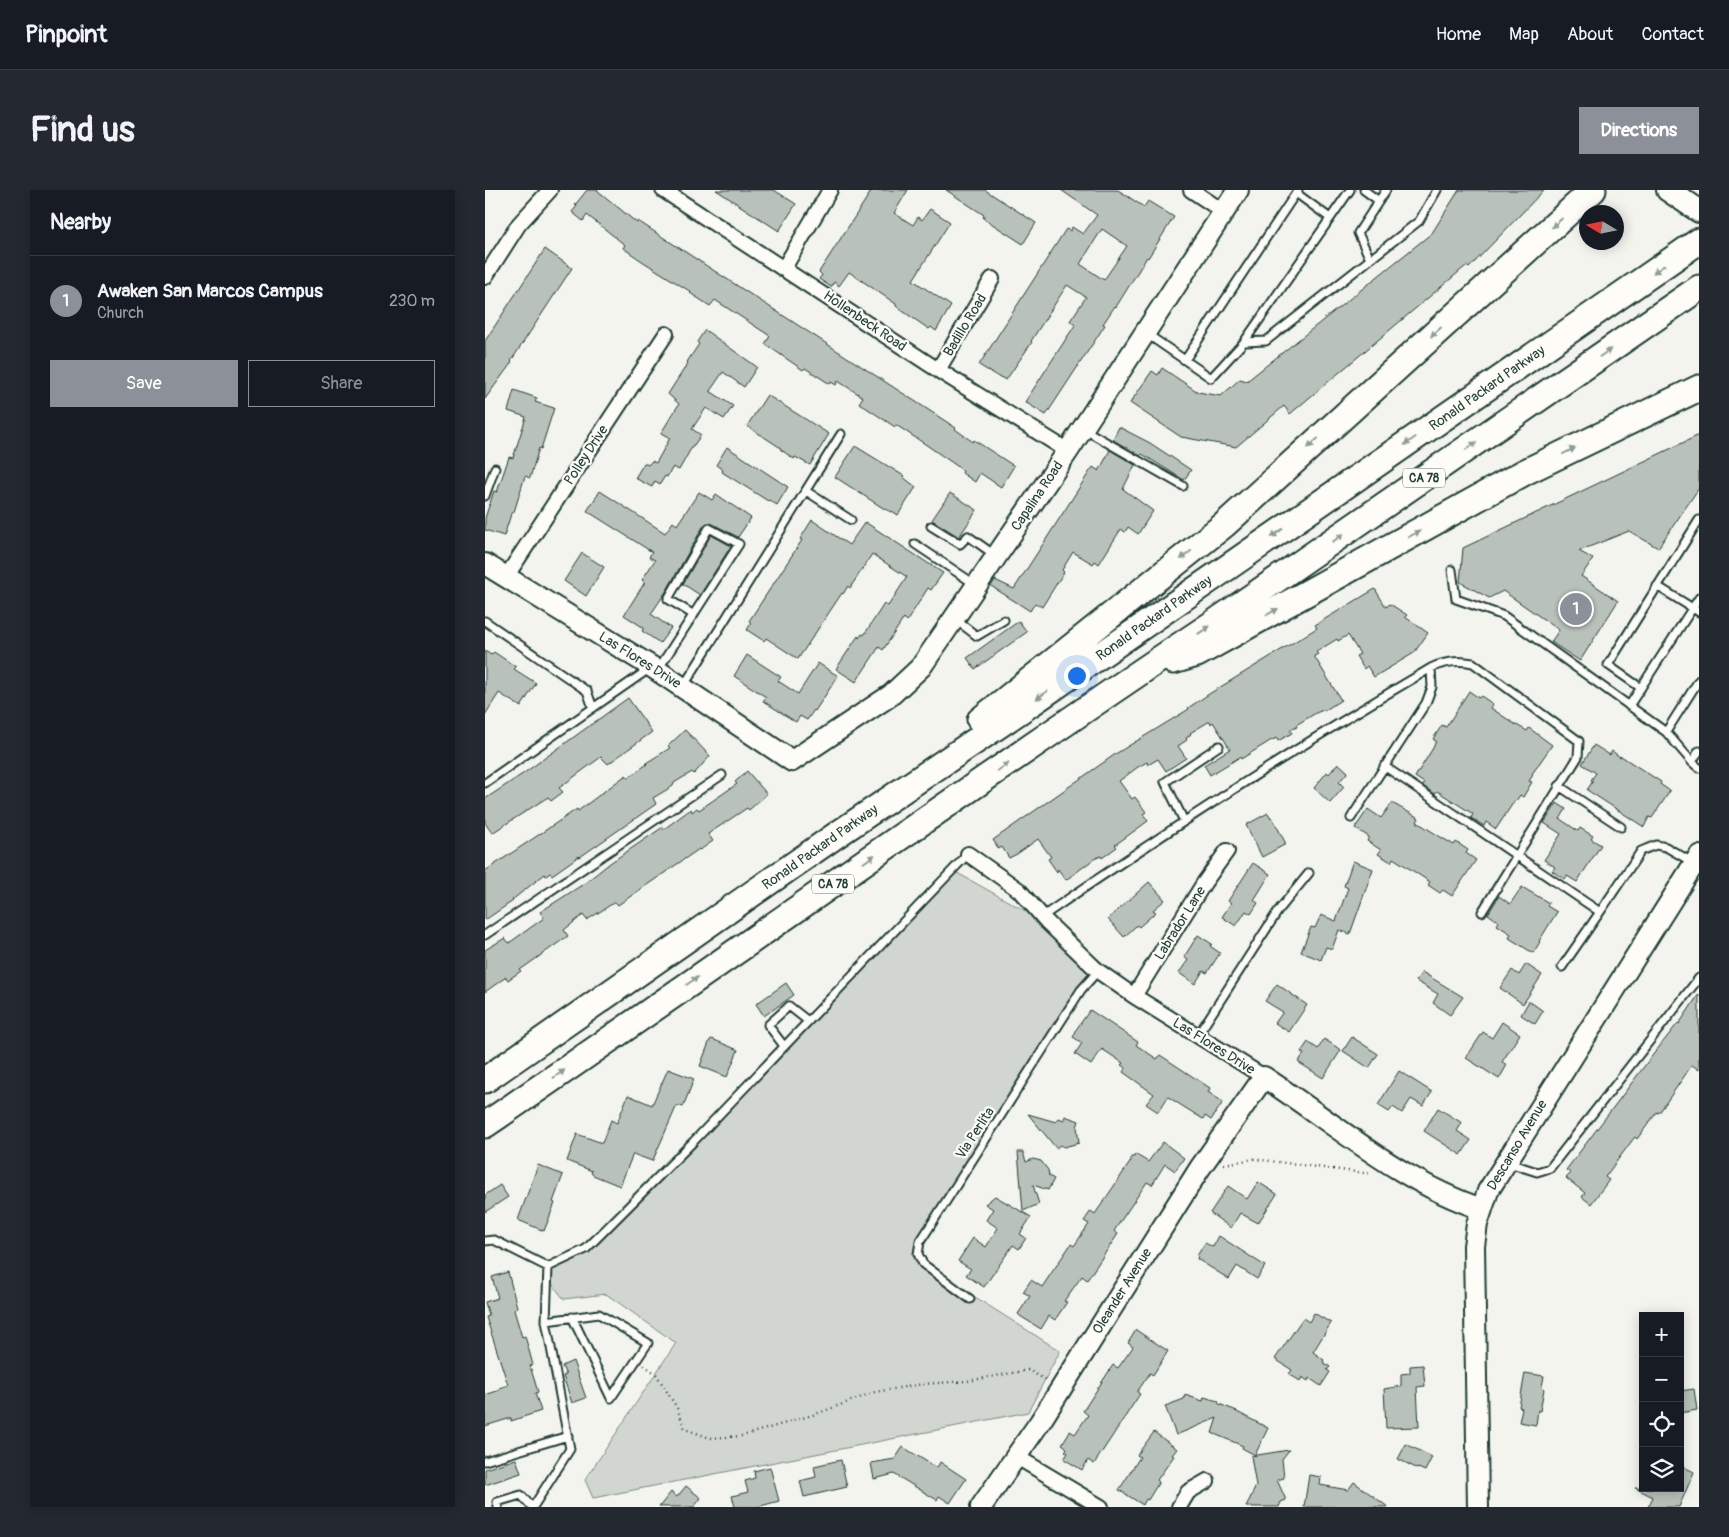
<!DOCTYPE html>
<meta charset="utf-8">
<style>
body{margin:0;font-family:Pangolin,sans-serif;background:#242831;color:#f1f3f6}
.controls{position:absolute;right:15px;bottom:15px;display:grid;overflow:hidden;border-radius:0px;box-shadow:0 2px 12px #0003}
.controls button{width:45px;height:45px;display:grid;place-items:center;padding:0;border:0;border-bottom:1px solid #363941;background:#171b24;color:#f1f3f6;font:25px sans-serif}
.compass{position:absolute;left:1094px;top:15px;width:45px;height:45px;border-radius:50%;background:#171b24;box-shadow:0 2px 12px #0003;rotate:280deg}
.you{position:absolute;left:591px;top:485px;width:18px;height:18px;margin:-12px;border:4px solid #fff;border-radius:50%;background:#1a73e8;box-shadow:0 0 0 8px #1a73e833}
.badge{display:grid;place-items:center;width:32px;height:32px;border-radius:50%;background:#8c9099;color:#fff;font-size:16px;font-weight:700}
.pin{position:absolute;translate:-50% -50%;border:2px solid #fff;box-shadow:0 1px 5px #0006}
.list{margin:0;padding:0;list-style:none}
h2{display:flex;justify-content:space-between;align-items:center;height:65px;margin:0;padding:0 20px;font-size:21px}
h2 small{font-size:16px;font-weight:400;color:#9ea1a6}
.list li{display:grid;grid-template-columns:32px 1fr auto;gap:15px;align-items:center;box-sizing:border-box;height:90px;padding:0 20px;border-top:1px solid #363941}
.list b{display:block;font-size:19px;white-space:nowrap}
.list p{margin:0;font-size:16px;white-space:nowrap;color:#9ea1a6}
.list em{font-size:16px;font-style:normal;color:#9ea1a6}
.actions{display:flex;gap:10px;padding:15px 20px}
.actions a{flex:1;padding:11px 0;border:1px solid #8c9099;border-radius:0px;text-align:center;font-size:18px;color:#8c9099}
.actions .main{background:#8c9099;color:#fff}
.icon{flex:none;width:28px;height:28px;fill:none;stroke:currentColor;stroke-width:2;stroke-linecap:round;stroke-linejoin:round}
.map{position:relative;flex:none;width:1214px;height:1317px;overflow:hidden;border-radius:0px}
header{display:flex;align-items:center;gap:30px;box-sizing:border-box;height:70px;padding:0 25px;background:#171b24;border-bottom:1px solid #363941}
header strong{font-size:24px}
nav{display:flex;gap:28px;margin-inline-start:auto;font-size:18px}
.intro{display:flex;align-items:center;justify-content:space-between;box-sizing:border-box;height:120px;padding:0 30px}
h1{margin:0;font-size:35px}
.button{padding:12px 22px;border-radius:0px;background:#8c9099;color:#fff;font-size:18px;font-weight:700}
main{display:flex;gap:30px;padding:0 30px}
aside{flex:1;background:#171b24;border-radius:0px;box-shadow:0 2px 12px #0003}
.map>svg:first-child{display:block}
.green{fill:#d1d6d1;stroke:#788a82}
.building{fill:#b9c1bb;stroke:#1f3d34;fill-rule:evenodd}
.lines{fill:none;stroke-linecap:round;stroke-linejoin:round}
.lane-casing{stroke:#1f3d34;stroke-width:11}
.street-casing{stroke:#1f3d34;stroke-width:18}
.secondary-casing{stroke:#1f3d34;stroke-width:24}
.primary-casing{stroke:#1f3d34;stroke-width:26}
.highway-casing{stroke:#1f3d34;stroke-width:29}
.path{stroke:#1f3d34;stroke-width:2.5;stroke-dasharray:1 4;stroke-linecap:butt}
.lane{stroke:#fdfcf7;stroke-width:7}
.street{stroke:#fdfcf7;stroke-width:14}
.secondary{stroke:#fdfcf7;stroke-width:20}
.primary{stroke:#fdfcf7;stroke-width:22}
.highway{stroke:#fdfcf7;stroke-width:25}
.oneway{fill:#8e9c96}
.labels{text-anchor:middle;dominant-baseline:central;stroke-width:4.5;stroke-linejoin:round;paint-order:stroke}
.shield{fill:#fdfcf7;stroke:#62766e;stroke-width:1}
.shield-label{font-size:12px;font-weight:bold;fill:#1f3d34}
.street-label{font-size:14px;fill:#1f3d34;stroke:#fdfcf7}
</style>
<header>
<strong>Pinpoint</strong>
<nav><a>Home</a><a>Map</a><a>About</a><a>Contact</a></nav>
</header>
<div class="intro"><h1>Find us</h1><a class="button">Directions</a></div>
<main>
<aside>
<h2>Nearby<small></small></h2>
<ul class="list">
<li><span class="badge">1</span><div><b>Awaken San Marcos Campus</b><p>Church</p></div><em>230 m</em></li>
</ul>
<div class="actions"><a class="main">Save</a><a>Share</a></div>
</aside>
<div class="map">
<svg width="1214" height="1317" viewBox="0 0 1214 1317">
<rect width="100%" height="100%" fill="#f4f4ef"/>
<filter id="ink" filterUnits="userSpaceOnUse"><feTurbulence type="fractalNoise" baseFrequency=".02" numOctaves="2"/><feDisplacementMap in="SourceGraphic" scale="10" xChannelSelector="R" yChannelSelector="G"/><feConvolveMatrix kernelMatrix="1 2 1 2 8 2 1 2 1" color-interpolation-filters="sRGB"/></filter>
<g filter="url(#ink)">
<path class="green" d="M467,680L578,742L624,778L596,800L435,1052L438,1074L575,1161L543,1222L108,1308L100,1290L191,1153L121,1104L79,1109L58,1083L101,1059Z"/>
<path class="building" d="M102,0H112L152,33L153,31L228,80L442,219L471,238L470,239L488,252L489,250L529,276L516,297L495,283L490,292L477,283L478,281L472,276L440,254L411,235L410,237L374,213L378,207L353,191L351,195L346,192L345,194L320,178L318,180L280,154L285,146L230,110L225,116L205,103L206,102L157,71L138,58L140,55L102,25L98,31L87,22L92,16L90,15Z
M231,0H289L311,14L294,41Z
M387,0H423L409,23L428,35L433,27L437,30L445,19L465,32L428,90L466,116L451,141L446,137L444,139L416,120L411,116V114L364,82L354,96L349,92L346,97L334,89L337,85L334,82Z
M461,0H500L551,33L538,54L498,28L499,25Z
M576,0H633L659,17L663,11L689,27L663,68L662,67L631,117L630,116L618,134L620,135L561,225L540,212L590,135L585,131L601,107L582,95L546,151L547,152L521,190L515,187V188L494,175L581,39L585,41L587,37L598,44L612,25ZM617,39L642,56L619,90L595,74Z
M974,0H1059L984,78L981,76L805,224L799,216L751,257L696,247L645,213L667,181L673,185L677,178L713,202L736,206L755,189L762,191L947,43Z
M60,59L87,78L26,171L27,172L0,209V151Z
M220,140L272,177L259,197L238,182L225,201L248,216L239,229L221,218L207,239L216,245L209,255H208L194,280L188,277L182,287L180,286L175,294L170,291L167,297L150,288L159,273L163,275L167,271L171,273L185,248L176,243L194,214L183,204L203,173L202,172L214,154L212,152Z
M29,200L52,208L50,212L69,218L56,259L54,258L45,288L40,286L29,322L27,321L19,346L0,340V328L9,301L12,302L24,267L28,268L41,227L23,221Z
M282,205L344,244L325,275L310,267L309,269L295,259L296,258L262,236Z
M634,237L665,253L706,280L699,290L657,264L655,266L630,251L628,249Z
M1214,245V298L1173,358L1144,341L1094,361L1108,369L1096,386L1133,411L1095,471L1066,452L1074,440L1018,401L1004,408L975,392L978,358Z
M370,256L419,286L418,287L431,297L413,325L407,321L406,322L398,318L350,287Z
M242,257L303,297L292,315L284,310L283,311L237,282L238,280L231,275Z
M625,260L650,275L638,299L668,321L653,344L643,337L640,342L636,339L614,374L610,371L608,374L588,362L577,380L579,382L557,417L550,413L545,421L506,396L510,390L529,399L605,281L608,277L614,281Z
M115,301L180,343L188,332L192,335L214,302L227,310L231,304L266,328L253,347L226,333H222L219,335L182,400L166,424L186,438L175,453L157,441L159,438L139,425L160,392L157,390L170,370L164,367L167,362L102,321Z
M465,303L492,320L474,347L447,330Z
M327,330L364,355L380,332L458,383L446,400L443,398L422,431L419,428L398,460L394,457L371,492L351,479L373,446L374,448L377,444L379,445L399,414L403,416L422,387L387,364L365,398L363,396L358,404L357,403L313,469L281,448L279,451L262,440L266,433L264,431L317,350L315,349Z
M226,345L246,356L215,405L198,394Z
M97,363L119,377L101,406L79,391Z
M890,399L901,417L905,414L922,425L920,427L943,443L929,463L889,487L882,476L879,479L871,466L875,464L863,445L853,451L852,449L831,462L833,464L829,466L856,510L839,521L838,520L831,523L811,535L812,537L805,540L807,543L793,551L792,548L785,551L756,569L755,567L725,585L719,575L745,559L728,532L726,534L725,531L705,543L706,544L701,548L702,550L693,556L701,568L681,581L673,569L663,575L662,572L653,577L634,591L647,609L650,607L661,622L658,624L663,631L630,655L632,657L617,668L616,666L609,669L581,690L573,679L572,682L563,669L566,667L553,649L532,664L524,668L517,657L514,659L508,650L632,563L704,519L703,518L724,504L832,438L830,435Z
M534,431L542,442L490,479L482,468Z
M0,461L6,465L9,462L31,477L29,479L51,493L36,517L14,503L0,525Z
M262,465L296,487L293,491L313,504L333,473L353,486L330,521L329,520L322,530L315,526L311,532L278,511L281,507L249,486Z
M984,501L994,508L996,506L1008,514L1006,518L1028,533L1042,541L1044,538L1067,555L1047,584L1048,585L1044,591L1047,592L1038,607L1035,605L1031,611L1030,610L1011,639L1001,632L999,636L986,628L988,624L952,601L950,604L938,596L939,593L930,587L948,558L951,551L948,549L957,535L961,537L965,531Z
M143,508L167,542L123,574L116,567L74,598L78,602L66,611L63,607L7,643L0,633V609L39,583Z
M200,540L225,566L209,584L207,582L189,593L188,596L168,608L171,614L95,667L94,666L67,685L65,683L61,686L60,684L27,710L28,711L0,730V681L92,619L93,621L141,585L143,588L162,574L161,573L185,558L183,556Z
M1109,555L1125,565L1127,561L1135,567L1136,566L1176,592L1175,594L1185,601L1167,628L1164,627L1159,637L1102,600L1108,591L1106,590L1111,583L1097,574Z
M853,573L863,582L854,592L859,597L845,613L829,598L842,582L844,584Z
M262,581L282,604L264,620L262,618L223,644L228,651L215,660L214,659L133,715L130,712L102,730L98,725L79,740L83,746L35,780L36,781L23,790L21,787L0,802V760L20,748L24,753L59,728L55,722L100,693L125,673L178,637L179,639L206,619L207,622L212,618L214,620L252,594L250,592Z
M907,613L934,628L932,632L954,646L969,655L971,652L983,660L981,663L991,670L967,706L958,700L955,703L943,695L945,692L922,677L908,668L906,672L893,664L896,660L882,651L884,647L870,638L883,619L896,628Z
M1072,613L1081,619L1075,629L1093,641L1095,638L1108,646L1106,649L1116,655L1092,692L1082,686L1080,689L1067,681L1070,677L1059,670L1076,644L1059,633Z
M783,623L786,628L787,627L801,654L777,667L761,635Z
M868,671L888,679L865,744L854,740L847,759L841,757L836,770L816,762L826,737L830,738L836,725L851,731L863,698L859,696Z
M768,673L785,684L769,710L773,713L766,724L761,721L751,736L737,727L746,713L743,711Z
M664,692L680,710L668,720L671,722L654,737L652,735L639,747L623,729Z
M1037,697L1064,713L1062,716L1072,722L1054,751L1055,752L1048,763L1024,748L1026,744L1012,735L1014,732L1003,724L1014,706L1025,714Z
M713,745L727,754L725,756L735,763L722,783L718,781L710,794L694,783L703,770L699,767Z
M1041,774L1057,785L1038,814L1015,798L1027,780L1034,785Z
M937,782L978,807L965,825L948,813L953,804L931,791Z
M301,793L309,805L279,826L271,814Z
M792,794L822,815L804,842L790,833L798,822L780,811Z
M1214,804V880L1207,875L1174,923L1172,922L1152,949L1150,947L1149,948L1120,987L1124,990L1106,1014L1097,1007L1100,1003L1081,988L1086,983L1081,980L1167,866L1193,833L1194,834Z
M1044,811L1058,821L1050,834L1036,825Z
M605,820L653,852L651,855L672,869L675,865L725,898L723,902L738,912L726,930L720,926L718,929L683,907L673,922L661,914L669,904L638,882L641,878L636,875L638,873L617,859L606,875L590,864L597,853L588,847L591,842L590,841Z
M1017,832L1035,844L1017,872L1022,875L1014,889L981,868L998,842L1007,848Z
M867,847L893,864L884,878L858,861Z
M227,849L253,860L242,887L215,876L225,850Z
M839,849L856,860L838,888L813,872L819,864L816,862L823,852L833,859Z
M183,879L209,889L198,917L192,915L168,970L167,971L148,964L135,996L108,985L106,983L107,981L82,971L92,944L117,953L126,930L132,933L143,905L167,915Z
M914,881L947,902L938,916L926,909L917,923L908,917L904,922L893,915Z
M953,918L977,933L972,941L986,950L976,965L939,941Z
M543,924L571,932L574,928L579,930L580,926L594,931L592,937L594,953L579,957L575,955L571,958Z
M678,952L699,968L690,981L680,974L667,995L662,992L629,1041L633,1044L602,1090L597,1086L579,1111L582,1112L570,1130L564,1126L556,1139L535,1126L533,1124L545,1106L538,1102L546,1090L557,1097L586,1054L589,1056L604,1034L599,1031L606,1021L610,1024L646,971V967H649L650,964L663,972Z
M533,962H538L541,972L548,969L556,971L563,980L564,986L569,989L563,1000L548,995L554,1014L538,1021Z
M53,975L78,985L68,1012L70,1013L59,1041L33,1030Z
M773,992L792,1004L773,1033L755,1023L746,1038L725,1023L743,996L762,1009Z
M15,995L23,1007L0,1022V1005Z
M510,1006L546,1027L535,1044L541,1048L534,1059L528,1055L499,1097L481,1085L486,1079L473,1071L488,1048L501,1057L513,1038L501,1030L508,1019L500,1014Z
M734,1046L780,1076L772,1089L752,1076L744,1089L712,1069L713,1066H712L720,1053L728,1057Z
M23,1082L32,1117L29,1120L37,1147L40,1146L48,1175L45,1176L53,1202L50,1203L56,1221L26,1231V1228L0,1236V1205L15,1200L14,1198L23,1195L1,1127L4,1126L0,1112L13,1108L7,1087Z
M829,1123L846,1133L828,1162L839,1170L838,1172L845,1177L842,1180L845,1182L836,1196L824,1188L823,1191L817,1187L815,1191L804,1184L807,1180L790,1169L818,1128L824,1132Z
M651,1140L683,1161L668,1185L665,1183L652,1202L655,1204L609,1274L603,1270L597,1280L579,1269L583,1263L580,1261L582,1259L580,1256L577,1254L585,1241L590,1244L603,1225L598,1221L628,1175L633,1178L648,1157L643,1153Z
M88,1171L101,1208L87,1213L78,1186L81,1185L77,1176Z
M938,1175L940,1196L932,1197L934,1237L901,1238L899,1199L916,1196V1184L925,1183V1176Z
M1040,1183L1059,1186L1057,1197L1059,1199L1055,1221L1053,1220L1051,1235L1034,1232L1037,1218L1034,1217Z
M1209,1199L1212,1220L1195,1223V1201Z
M700,1205L718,1211L719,1207L733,1211L734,1214L752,1221H750L783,1238L770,1265L757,1258L758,1256L727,1243L732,1228L691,1245L680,1216L699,1209Z
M669,1242L692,1259L687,1265L689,1266L672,1290L674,1292L663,1310L661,1309L658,1315L634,1300L655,1267L652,1265Z
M921,1254L947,1267L940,1281L933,1278V1279L913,1269Z
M418,1257L452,1278L455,1272L481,1289L465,1313L454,1306L452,1310L409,1284L389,1289L386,1273L410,1269Z
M804,1260L797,1269L799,1288L792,1290L801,1310L796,1312L794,1317H761L771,1296L766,1266Z
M31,1269L36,1283L0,1295V1279Z
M356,1270L362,1297L319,1307L315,1291L331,1287L329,1276Z
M1195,1275L1209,1282L1194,1317H1163L1168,1307L1150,1298L1195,1299Z
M285,1277L294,1311L272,1317H250L247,1306L263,1302L260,1291L270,1288L269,1281Z
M824,1285L836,1287L835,1295L863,1300L869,1292L903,1317H819Z
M201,1296L216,1308L209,1317H174L186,1302L192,1307Z"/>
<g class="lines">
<g class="lane-casing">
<path id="lane" d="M879,0L894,11
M811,3L845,28
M885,69L873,43L901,0
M662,144L726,188L759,152L865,0
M759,152L781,151L934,31L952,0
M700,170L813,0
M600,240L698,296
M321,301L366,330
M0,306L10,278
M446,336L475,354L483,346L511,366
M430,354L491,395
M967,380L971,409L1019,426L1181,542L1207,572L1214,578
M1172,396L1214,422
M471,430L492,446L519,430
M0,431L102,501L108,518
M174,478L254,354L224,338L183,409L209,425
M198,497L356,244
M1156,498L1123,475L1214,330
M1144,516L1214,408
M1181,542L1214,490
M1207,572L1214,561
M899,576L1115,722
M0,593L164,479
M1074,596L1136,637
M866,628L941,513L947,497L946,478C960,471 973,470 988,473L1094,551L1093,567L997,722
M699,631L680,592L734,556
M558,726C685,639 813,556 946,478
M0,745L237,585
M1077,777L1115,722L1156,661L1171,655L1181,657L1207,672
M713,845L793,721L824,683
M299,856L283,835L304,816L323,831
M1024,973L1052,982L1065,978L1214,788
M0,1051L9,1050L63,1077L101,1059L208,952L483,664
M485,1109L438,1074L433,1064L435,1052L596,800L613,781
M61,1131L114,1124L163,1153L126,1208L87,1127
M0,1271L83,1246
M13,1317L12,1312L36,1305L47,1317
M48,1317L85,1259L61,1131L63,1077"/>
</g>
<g class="street-casing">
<path id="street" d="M178,0L453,180L583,261
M706,0L739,22
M299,78L345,0
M0,87L34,34L65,0
M453,180L507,89
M21,387L181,144
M483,664L534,700L562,732L613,781L649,806L779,887
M649,806L719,693L742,661
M532,1267L616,1317
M694,1317L703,1302L722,1291"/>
</g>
<g class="secondary-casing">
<path id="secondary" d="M0,374L167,477L307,571L406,505L436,477L583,261L753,0
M496,1317L555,1232L715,978L779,887C849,933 917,993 997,1019
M993,1317L989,1056L992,1034L1003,1001L1214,666"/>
</g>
<g class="primary-casing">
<path id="primary" d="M1183,0L1214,21"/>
</g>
<g class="highway-casing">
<path id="highway" d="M688,471L712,464L1040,282L1214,198
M495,530L739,335L1108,0
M0,890L350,646L551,510L1214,51
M0,935C245,768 486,594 733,430L1214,98"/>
</g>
<path class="path" d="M739,974L769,969L887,984
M159,1175L171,1184L192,1218L200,1239L225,1248L257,1246L331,1224L390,1202L438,1194L483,1191L543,1180L561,1190"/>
<use href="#lane" class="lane"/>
<use href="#street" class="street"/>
<use href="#secondary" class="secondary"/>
<use href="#primary" class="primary"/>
<use href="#highway" class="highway"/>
</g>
<defs><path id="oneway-solid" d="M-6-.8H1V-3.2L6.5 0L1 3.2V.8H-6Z" transform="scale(1.25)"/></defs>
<g class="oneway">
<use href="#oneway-solid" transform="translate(1072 33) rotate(138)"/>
<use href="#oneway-solid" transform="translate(1174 79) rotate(145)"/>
<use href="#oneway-solid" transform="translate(951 142) rotate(138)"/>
<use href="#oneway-solid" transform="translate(1120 163) rotate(-35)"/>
<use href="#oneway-solid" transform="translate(925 251) rotate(145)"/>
<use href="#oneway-solid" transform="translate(828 253) rotate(138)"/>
<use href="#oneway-solid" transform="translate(986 256) rotate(-35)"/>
<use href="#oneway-solid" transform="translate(1084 261) rotate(-26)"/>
<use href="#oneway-solid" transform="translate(792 343) rotate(145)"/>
<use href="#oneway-solid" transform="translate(929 344) rotate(-29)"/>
<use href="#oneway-solid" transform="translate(853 348) rotate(-35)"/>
<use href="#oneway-solid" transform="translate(701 365) rotate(141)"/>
<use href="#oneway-solid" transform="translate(787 422) rotate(-29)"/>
<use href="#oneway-solid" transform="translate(719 440) rotate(-33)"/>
<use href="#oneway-solid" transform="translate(557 505) rotate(145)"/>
<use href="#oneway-solid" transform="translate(518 577) rotate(-35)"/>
<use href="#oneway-solid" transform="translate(384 669) rotate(-35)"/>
<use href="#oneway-solid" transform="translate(207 791) rotate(-35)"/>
<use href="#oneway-solid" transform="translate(74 884) rotate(-35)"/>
</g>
</g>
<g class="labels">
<g class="shield">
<rect x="918" y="278.5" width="42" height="19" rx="4"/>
<rect x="327" y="684.5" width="42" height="19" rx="4"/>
</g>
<g class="shield-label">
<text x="939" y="288">CA 78</text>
<text x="348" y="694">CA 78</text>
</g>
<g class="street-label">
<text transform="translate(380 131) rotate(34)">Hollenbeck Road</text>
<text transform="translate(480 135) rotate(-59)">Badillo Road</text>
<text transform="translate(1002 198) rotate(-35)">Ronald Packard Parkway</text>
<text transform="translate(101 265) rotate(-57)">Polley Drive</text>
<text transform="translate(552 306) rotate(-56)">Capalina Road</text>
<text transform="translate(669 428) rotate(-35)">Ronald Packard Parkway</text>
<text transform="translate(155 470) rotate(32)">Las Flores Drive</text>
<text transform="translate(335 657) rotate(-35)">Ronald Packard Parkway</text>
<text transform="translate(695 733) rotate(-58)">Labrador Lane</text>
<text transform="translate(729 856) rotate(32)">Las Flores Drive</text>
<text transform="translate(490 943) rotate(-57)">Via Perlita</text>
<text transform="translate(1032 955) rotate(-59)">Descanso Avenue</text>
<text transform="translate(637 1101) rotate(-58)">Oleander Avenue</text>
</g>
</g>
</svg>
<div class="controls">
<button>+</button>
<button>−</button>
<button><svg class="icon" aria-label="locate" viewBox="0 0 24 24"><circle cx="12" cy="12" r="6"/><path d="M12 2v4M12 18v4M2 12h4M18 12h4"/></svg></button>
<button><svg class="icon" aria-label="layers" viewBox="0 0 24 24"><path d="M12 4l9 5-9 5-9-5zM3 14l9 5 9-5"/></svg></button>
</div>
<svg class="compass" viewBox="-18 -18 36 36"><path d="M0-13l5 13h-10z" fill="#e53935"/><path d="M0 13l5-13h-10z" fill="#9ea1a6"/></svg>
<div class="you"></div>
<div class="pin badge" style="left:1091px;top:419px">1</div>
</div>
</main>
